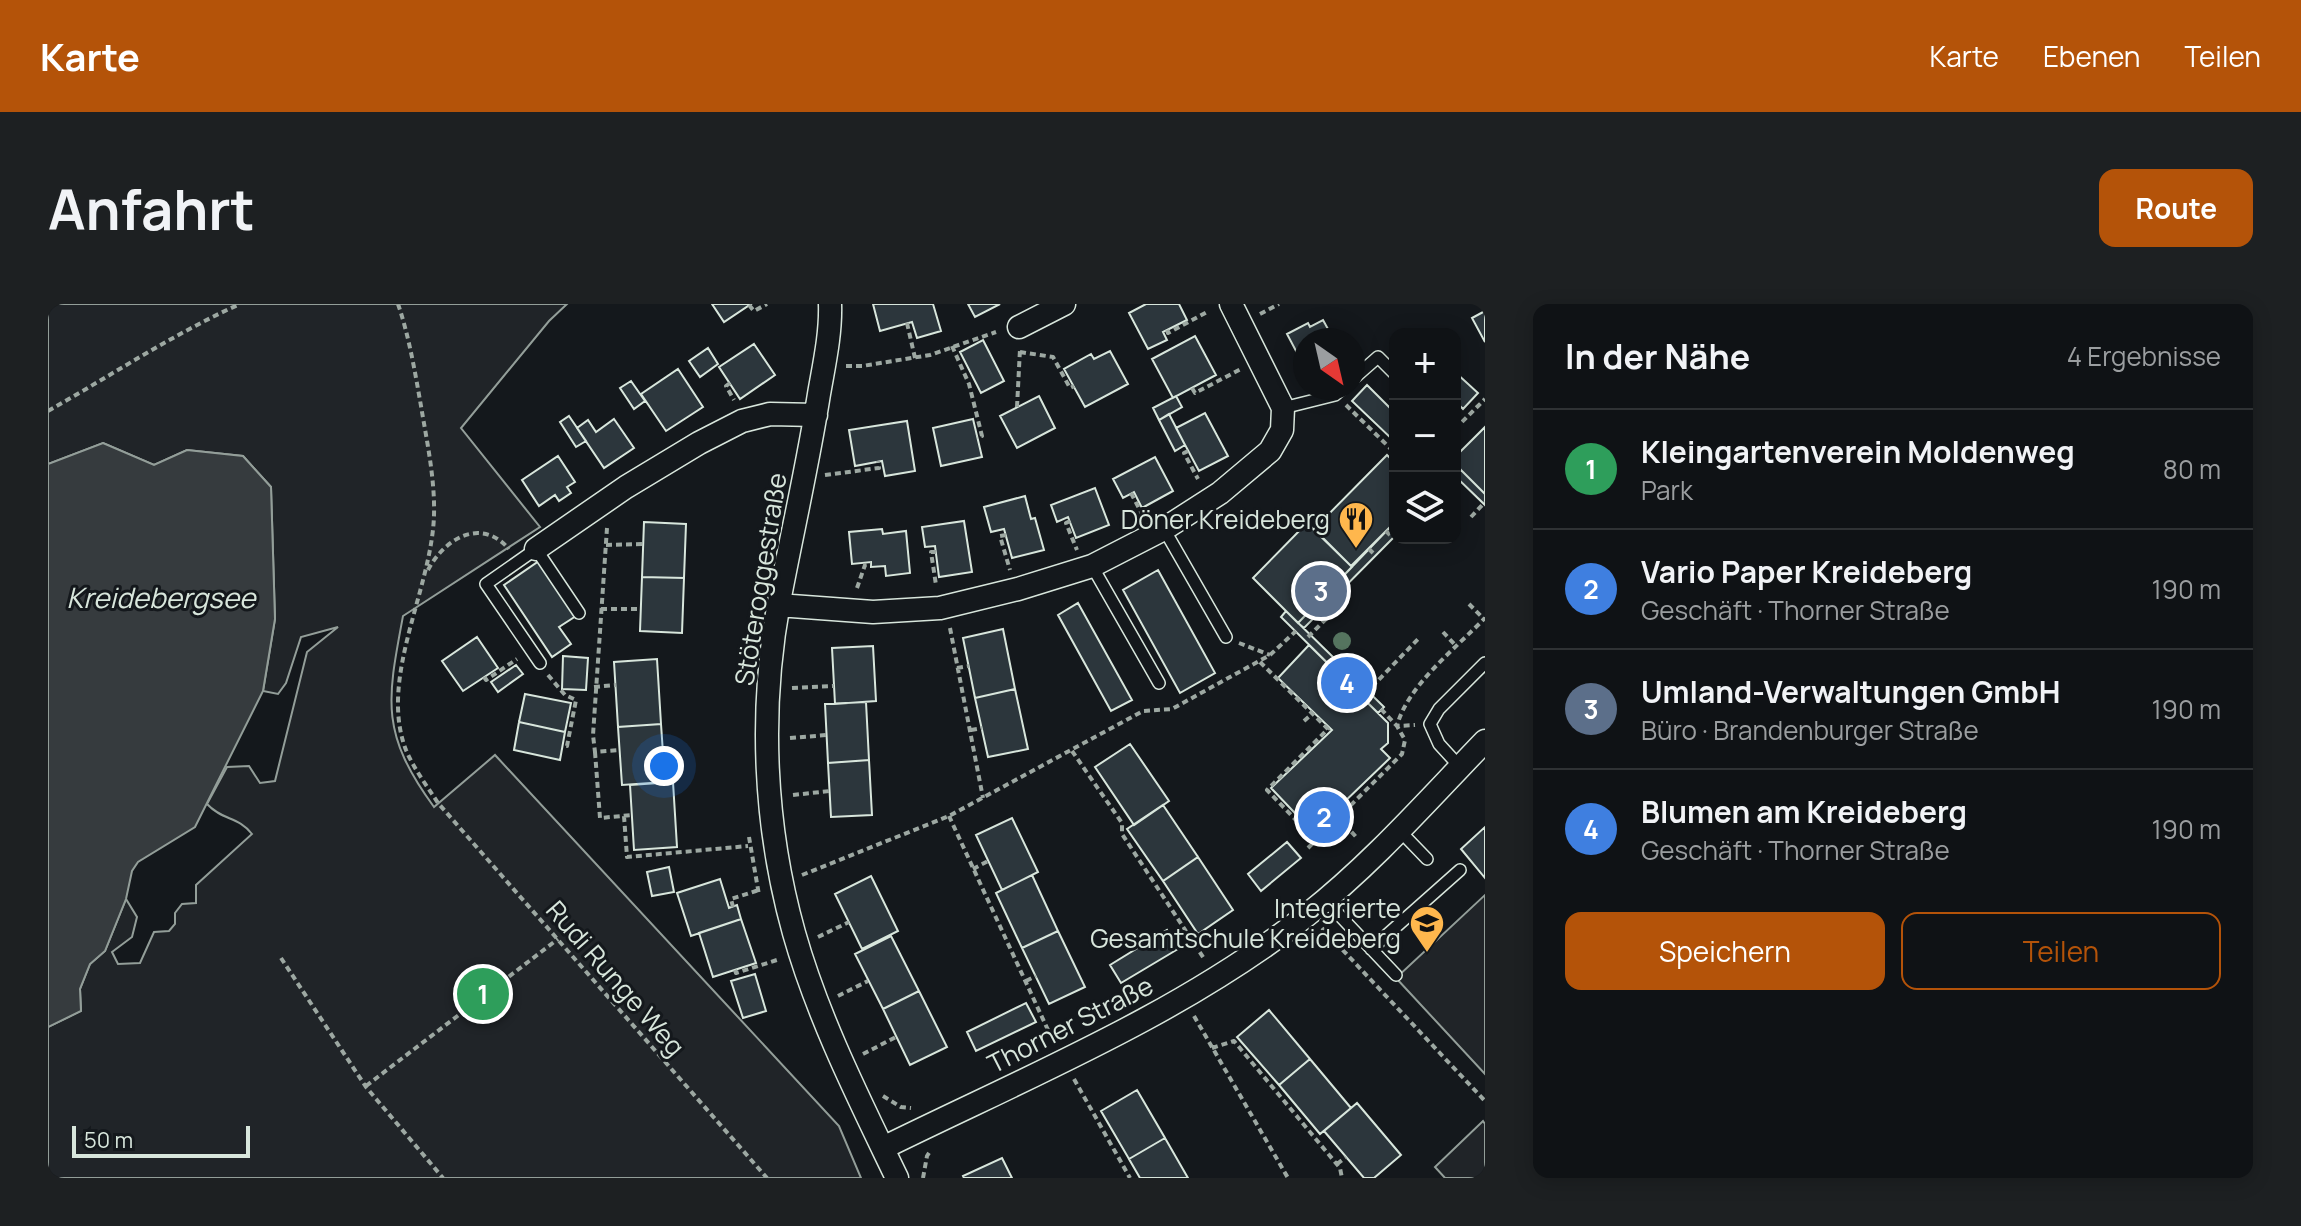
<!DOCTYPE html>
<html lang="de">
<meta charset="utf-8">
<style>
body{margin:0;font-family:Manrope,sans-serif;background:#1d2022;color:#f1f3f6}
.controls{position:absolute;right:24px;top:24px;display:grid;overflow:hidden;border-radius:16px;box-shadow:0 4px 20px #0003}
.controls button{width:72px;height:72px;display:grid;place-items:center;padding:0;border:0;border-bottom:2px solid #2f3234;background:#0f1215;color:#f1f3f6;font:40px sans-serif}
.compass{position:absolute;left:1245px;top:24px;width:72px;height:72px;border-radius:50%;background:#0f1215;box-shadow:0 4px 20px #0003;rotate:146deg}
.scale{position:absolute;left:24px;bottom:20px;width:178px;box-sizing:border-box;padding-left:8px;border:4px solid #d8e6dc;border-top:0;font-size:22px;line-height:28px;white-space:nowrap;color:#d8e6dc;-webkit-text-stroke:6px #14181c;paint-order:stroke}
.you{position:absolute;left:616px;top:462px;width:28px;height:28px;margin:-20px;border:6px solid #fff;border-radius:50%;background:#1a73e8;box-shadow:0 0 0 12px #1a73e833}
.badge{display:grid;place-items:center;width:52px;height:52px;border-radius:50%;background:#b45309;color:#fff;font-size:26px;font-weight:700}
.pin{position:absolute;translate:-50% -50%;border:4px solid #fff;box-shadow:0 2px 8px #0006}
.list{margin:0;padding:0;list-style:none}
h2{display:flex;justify-content:space-between;align-items:center;height:104px;margin:0;padding:0 32px;font-size:34px}
h2 small{font-size:26px;font-weight:400;color:#9b9ea0}
.list li{display:grid;grid-template-columns:52px 1fr auto;gap:24px;align-items:center;box-sizing:border-box;height:120px;padding:0 32px;border-top:2px solid #2f3234}
.list b{display:block;font-size:30px;white-space:nowrap}
.list p{margin:0;font-size:26px;white-space:nowrap;color:#9b9ea0}
.list em{font-size:26px;font-style:normal;color:#9b9ea0}
.actions{display:flex;gap:16px;padding:24px 32px}
.actions a{flex:1;padding:18px 0;border:2px solid #b45309;border-radius:16px;text-align:center;font-size:28px;color:#b45309}
.actions .main{background:#b45309;color:#fff}
.icon{flex:none;width:44px;height:44px;fill:none;stroke:currentColor;stroke-width:2;stroke-linecap:round;stroke-linejoin:round}
.map{position:relative;flex:none;width:1437px;height:874px;overflow:hidden;border-radius:16px}
header{display:flex;align-items:center;gap:48px;box-sizing:border-box;height:112px;padding:0 40px;background:#b45309;color:#fff}
header strong{font-size:38px}
nav{display:flex;gap:44px;margin-inline-start:auto;font-size:28px}
.intro{display:flex;align-items:center;justify-content:space-between;box-sizing:border-box;height:192px;padding:0 48px}
h1{margin:0;font-size:56px}
.button{padding:20px 36px;border-radius:16px;background:#b45309;color:#fff;font-size:28px;font-weight:700}
main{display:flex;gap:48px;padding:0 48px}
aside{flex:1;background:#0f1215;border-radius:16px;box-shadow:0 4px 20px #0003}
.map>svg:first-child{display:block}
.green{fill:#202428;stroke:#939e99;stroke-width:2}
.water{fill:#363b3e;stroke:#939e99;stroke-width:2}
.building{fill:#2c363c;stroke:#d8e6dc;stroke-width:2}
.lines{fill:none;stroke-linecap:round;stroke-linejoin:round}
.service-casing{stroke:#d8e6dc;stroke-width:14}
.minor-casing{stroke:#d8e6dc;stroke-width:25}
.path{stroke:#9da8a2;stroke-width:4;stroke-dasharray:6 4;stroke-linecap:butt}
.service{stroke:#14181c;stroke-width:11}
.minor{stroke:#14181c;stroke-width:22}
.tree{fill:#55745f}
.labels{text-anchor:middle;dominant-baseline:central;stroke-width:6;stroke-linejoin:round;paint-order:stroke}
.poi-label{font-size:26px;fill:#d8e6dc;stroke:#14181c;text-anchor:end}
.street-label{font-size:26px;fill:#d8e6dc;stroke:#14181c}
.water-label{font-size:28px;font-style:italic;fill:#d8e6dc;stroke:#14181c}
</style>
<header>
<strong>Karte</strong>
<nav><a>Karte</a><a>Ebenen</a><a>Teilen</a></nav>
</header>
<div class="intro"><h1>Anfahrt</h1><a class="button">Route</a></div>
<main>
<div class="map">
<svg width="1437" height="874" viewBox="0 0 1437 874">
<rect width="100%" height="100%" fill="#14181c"/>
<path class="green" d="M0,0H519L501,17L413,124L492,223L355,312C339,397 332,429 386,503L447,451L791,822L813,874H0V723L33,707L32,685L42,660L57,647L78,595L89,613L84,633L64,648L70,660L92,659L106,628L121,627L127,620V609L134,600L148,599V581L204,530C190,512 175,517 159,500L179,463L201,462L212,479L227,477L259,348L290,323L253,333L238,379L230,390L215,387L227,315L223,183L195,152L139,146L106,161L55,139L0,160Z
M1437,591V770L1348,674Z
M1435,817L1437,820V874H1397L1387,863Z"/>
<path class="water" d="M55,139L106,161L139,146L195,152L223,183L227,315L215,387L147,523L90,558L84,567L78,595L57,647L42,660L32,685L33,707L0,723V160Z"/>
<path class="building" d="M664,0H703L676,18Z
M825,0H885L893,27L869,34L864,18L832,27Z
M920,0H952L927,13Z
M1098,0H1131L1139,16L1115,28L1119,36L1100,45L1081,9Z
M1437,7V38L1424,14Z
M1275,16L1286,36H1257L1256,62L1239,30L1260,19L1262,23Z
M1147,32L1168,71L1125,94L1104,55Z
M935,36L956,77L933,89L912,48Z
M706,40L727,71L692,95L671,63Z
M660,44L670,60L652,73L641,57Z
M1062,47L1080,80L1037,103L1016,65L1043,50L1046,55Z
M630,65L655,103L618,127L593,90Z
M1407,68L1430,89L1415,105L1407,97Z
M583,77L597,97L586,105L572,84Z
M1319,81L1347,109V138L1304,97Z
M991,92L1007,124L969,144L952,112Z
M1128,92L1134,103L1111,116L1105,104Z
M1157,109L1180,152L1151,167L1128,124Z
M1121,110L1137,141L1127,147L1111,116Z
M521,112L538,137L528,143L512,118Z
M566,115L586,144L556,164L529,124L540,116L548,128Z
M925,115L934,153L893,162L885,124Z
M859,117L867,167L837,172L834,157L807,162L801,126Z
M1437,123V190L1407,160V153Z
M1339,151L1347,159V218L1303,262L1266,225Z
M510,152L527,178L519,183L523,189L511,197L507,191L491,202L474,176Z
M1107,153L1125,187L1094,204L1086,188L1075,194L1065,175Z
M1413,166L1437,190V201L1407,172Z
M1047,184L1061,221L1028,234L1020,213L1009,218L1003,201Z
M977,192L983,215L987,214L996,246L964,254L956,225L943,228L936,203Z
M916,217L924,268L891,273L887,242L877,243L874,223Z
M596,218L638,220L636,274L594,273Z
M1347,218V232L1256,324L1250,319Z
M1259,219L1304,263L1250,319L1205,274Z
M834,225L835,230L858,227L862,269L838,272L837,262L823,263V258L804,260L801,228Z
M491,257L528,312L511,323L523,340L504,353L456,281Z
M1110,266L1167,369L1132,389L1075,286Z
M594,273L636,274L634,329L592,327Z
M1030,299L1084,396L1063,407L1010,311Z
M1238,307L1336,403L1330,409L1233,313Z
M955,325L967,385L927,394L915,334Z
M429,333L450,364L415,387L394,357Z
M1261,341L1340,419V439L1333,445L1342,454L1265,528L1223,484L1284,426L1230,374Z
M825,342L828,397L787,400L784,344Z
M515,352L540,354L538,386L514,385Z
M609,355L613,420L570,423L566,358Z
M468,361L475,370L450,388L443,378Z
M967,385L980,445L940,453L927,394Z
M477,390L523,399L517,428L471,418Z
M818,398L821,456L780,459L777,400Z
M471,418L517,428L512,456L466,446Z
M613,420L617,478L574,481L570,423Z
M1082,440L1121,497L1086,521L1047,463Z
M821,456L824,511L783,513L780,459Z
M625,478L629,543L586,546L582,481Z
M1115,501L1150,553L1115,577L1079,525Z
M964,514L990,568L954,586L928,531Z
M1437,523V574L1413,545Z
M1239,538L1253,554L1213,587L1200,570Z
M1150,553L1185,606L1150,630L1115,577Z
M621,563L626,588L604,592L599,568Z
M984,571L1010,627L974,644L948,589Z
M823,572L850,627L814,645L787,590Z
M672,575L681,604L689,601L693,615L643,632L629,589Z
M693,615L708,659L665,673L651,629Z
M1119,626L1130,645L1073,679L1062,661Z
M1010,627L1037,683L1001,700L974,644Z
M843,632L871,687L835,705L807,650Z
M707,670L718,707L695,714L683,677Z
M871,687L899,743L862,761L835,705Z
M978,699L988,718L928,747L919,728Z
M1221,706L1262,755L1231,781L1189,733Z
M1262,755L1303,804L1272,830L1231,781Z
M1089,786L1117,834L1081,855L1053,807Z
M1309,799L1353,851L1326,874H1316L1276,827Z
M1117,834L1140,874H1092L1081,855Z
M954,854L964,874H916L915,872Z"/>
<g class="lines">
<g class="service-casing">
<path id="service" d="M1305,75L1330,53L1347,70
M1235,104L1287,91L1295,84
M1116,225L1178,333
M1044,262L1111,379
M492,359L438,280L488,245L531,309
M1412,463L1391,440L1382,420L1391,405L1437,359
M1351,526L1379,555
M1277,596L1348,671
M1323,645L1412,566"/>
</g>
<g class="minor-casing">
<path id="minor" d="M782,0C783,30 776,61 771,90C760,160 744,229 731,298C711,407 716,522 746,629C770,714 811,795 849,874
M971,23L1016,0
M488,245L578,183L651,139L694,117L722,110L768,111
M730,301L825,308L892,304L970,285L1044,262L1116,225L1172,189L1222,147L1234,126L1235,104L1183,0
M835,844C979,773 1131,711 1259,611C1324,560 1380,496 1437,437"/>
</g>
<path class="path" d="M350,0C361,32 367,68 373,102C379,138 387,175 386,211C384,285 330,374 358,446C366,465 379,482 390,499L719,874
M701,1L706,7L719,0
M1212,10L1231,0
M859,19L867,54
M1119,26L1120,29L1161,7
M904,42L921,80L934,132L929,133
M972,48L1005,53L1022,84L1026,82
M798,62H814L882,51L948,28
M682,79L678,82L686,96
M1144,84L1147,89L1193,65
M1298,101L1347,149
M969,103L972,45
M0,107C64,71 125,30 192,0
M1407,125L1437,95
M1140,147L1136,149L1150,175
M777,171L831,164L830,157
M1083,189L1095,212
M1423,213L1437,198
M1022,217L1018,219L1029,246
M559,224L545,431L547,448L572,446
M1338,227L1342,231
M958,231L952,232L962,266
M558,241L596,240
M1321,245L1325,249
M888,248H883L888,281
M380,266C397,234 433,213 461,245
M809,284L817,261L823,260
M1421,300L1436,315
M553,305H593
M902,324L935,494
M1395,328L1409,343
M1260,333L1283,310L1284,304L1275,293
M1191,339L1222,351
M1212,358L1280,425L1219,486L1267,536
M909,364L921,362
M500,371L517,391L528,396L519,442H515
M436,373L438,376L469,355
M546,383L568,381
M744,384L786,382
M1317,390L1371,334
M1333,405L1349,422L1367,421
M1256,417L1264,410
M923,426L934,424
M742,434L779,431
M1024,447L1074,519V530L1157,656
M547,448L552,514L584,511
M745,491L782,487
M576,512L579,553L700,542
M901,512L1006,739
M1290,513L1310,535
M701,533L711,591
M1260,544L1354,450L1357,436L1349,422C1359,382 1408,344 1437,314
M925,565L940,557
M754,571L901,512L1095,407L1124,405L1222,351L1248,327
M685,603L683,595L711,586
M1274,624L1437,797
M770,633L801,618
M233,654L318,783L395,874
M687,666L688,669L732,655
M978,677L988,672
M790,692L820,677
M1146,712L1240,874
M1164,744L1186,737L1292,864L1294,874
M815,750L848,733
M1026,775L1082,874
M318,782L510,635
M835,792L853,803L863,804
M1289,860L1298,853
M875,874L879,852L883,846"/>
<use href="#service" class="service"/>
<use href="#minor" class="minor"/>
</g>
<circle class="tree" cx="1294" cy="337" r="9"/>
<defs>
<g id="restaurant-pin" transform="scale(1.8)"><path d="M0 17L-7.5 6A9.5 9.5 0 1 1 7.5 6Z" fill="#ffb74d" stroke="#14181c"/><path d="M-5-6h1v4h1v-4h1v4h1v-4h1v5L-1.5 .5V6h-2V.5L-5-1ZM5-6V6H3V1.5H1.5Q1.5-4 5-6Z" fill="#111"/></g>
<g id="school-pin" transform="scale(1.8)"><path d="M0 17L-7.5 6A9.5 9.5 0 1 1 7.5 6Z" fill="#ffb74d" stroke="#14181c"/><path d="M0-5L7-2L0 1L-7-2ZM-4 1L0 2.5L4 1V4Q0 6-4 4Z" fill="#111"/></g>
</defs>
<g fill-rule="evenodd">
<use href="#restaurant-pin" x="1308" y="215"/>
<use href="#school-pin" x="1379" y="619"/>
</g>
<g class="labels">
<g class="poi-label">
<text x="1282" y="215">Döner Kreideberg</text>
<text x="1353" y="604">Integrierte<tspan x="1353" dy="30">Gesamtschule Kreideberg</tspan></text>
</g>
<g class="street-label">
<text transform="translate(712 275) rotate(-81)">Stöteroggestraße</text>
<text transform="translate(568 674) rotate(49)">Rudi Runge Weg</text>
<text transform="translate(1022 720) rotate(-27)">Thorner Straße</text>
</g>
<g class="water-label">
<text x="113" y="293">Kreidebergsee</text>
</g>
</g>
</svg>
<div class="controls">
<button>+</button>
<button>−</button>
<button><svg class="icon" aria-label="layers" viewBox="0 0 24 24"><path d="M12 4l9 5-9 5-9-5zM3 14l9 5 9-5"/></svg></button>
</div>
<svg class="compass" viewBox="-18 -18 36 36"><path d="M0-13l5 13h-10z" fill="#e53935"/><path d="M0 13l5-13h-10z" fill="#9b9ea0"/></svg>
<div class="scale">50 m</div>
<div class="you"></div>
<div class="pin badge" style="left:435px;top:690px;background:#2e9e5b">1</div>
<div class="pin badge" style="left:1276px;top:513px;background:#3f7fe0">2</div>
<div class="pin badge" style="left:1273px;top:287px;background:#5c6f8a">3</div>
<div class="pin badge" style="left:1299px;top:379px;background:#3f7fe0">4</div>
</div>
<aside>
<h2>In der Nähe<small>4 Ergebnisse</small></h2>
<ul class="list">
<li><span class="badge" style="background:#2e9e5b">1</span><div><b>Kleingartenverein Moldenweg</b><p>Park</p></div><em>80 m</em></li>
<li><span class="badge" style="background:#3f7fe0">2</span><div><b>Vario Paper Kreideberg</b><p>Geschäft · Thorner Straße</p></div><em>190 m</em></li>
<li><span class="badge" style="background:#5c6f8a">3</span><div><b>Umland-Verwaltungen GmbH</b><p>Büro · Brandenburger Straße</p></div><em>190 m</em></li>
<li><span class="badge" style="background:#3f7fe0">4</span><div><b>Blumen am Kreideberg</b><p>Geschäft · Thorner Straße</p></div><em>190 m</em></li>
</ul>
<div class="actions"><a class="main">Speichern</a><a>Teilen</a></div>
</aside>
</main>
